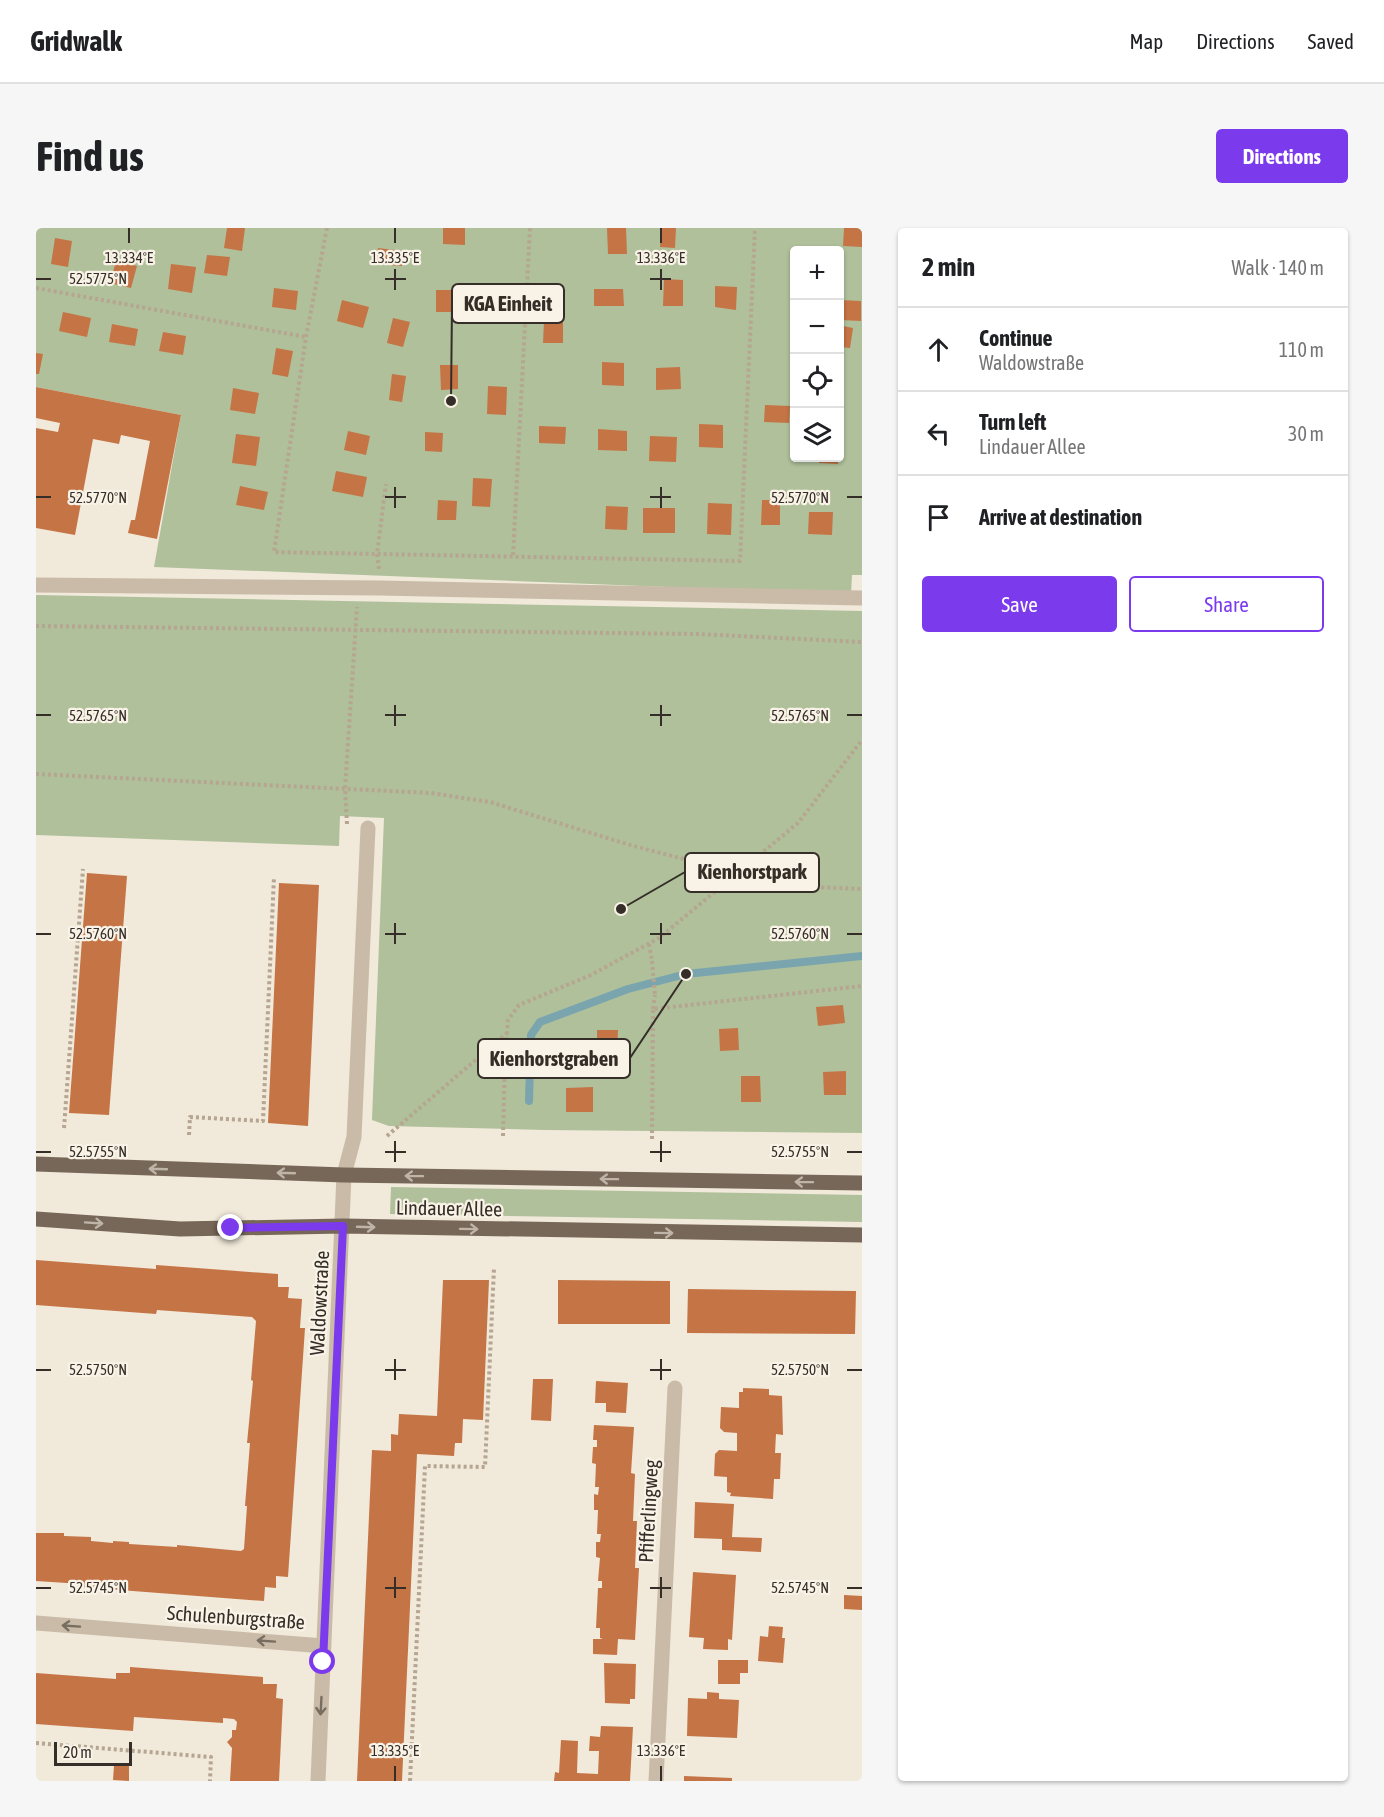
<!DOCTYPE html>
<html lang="en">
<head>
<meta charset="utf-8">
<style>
  :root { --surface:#fff; --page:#f6f6f6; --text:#202124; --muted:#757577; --line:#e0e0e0; --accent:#7c3aed }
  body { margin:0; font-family:"Asap Condensed",sans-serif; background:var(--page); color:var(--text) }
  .controls { position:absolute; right:18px; top:18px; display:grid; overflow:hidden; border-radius:6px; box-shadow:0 2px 4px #0004 }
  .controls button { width:54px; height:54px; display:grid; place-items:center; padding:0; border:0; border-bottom:2px solid var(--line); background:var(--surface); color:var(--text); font:30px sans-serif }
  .scale { position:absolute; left:18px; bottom:15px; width:78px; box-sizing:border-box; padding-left:6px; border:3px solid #352d27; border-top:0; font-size:16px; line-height:21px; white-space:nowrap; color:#352d27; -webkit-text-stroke:4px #f9f3e7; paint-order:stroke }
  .stop { position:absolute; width:18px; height:18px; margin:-14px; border:4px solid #7c3aed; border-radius:50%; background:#fff }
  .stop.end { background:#7c3aed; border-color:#fff; box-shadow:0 2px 6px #0008 }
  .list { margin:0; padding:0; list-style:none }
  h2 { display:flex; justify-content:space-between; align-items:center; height:78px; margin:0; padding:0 24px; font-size:26px }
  h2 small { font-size:20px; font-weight:400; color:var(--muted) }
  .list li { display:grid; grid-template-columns:39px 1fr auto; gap:18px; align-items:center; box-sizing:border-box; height:84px; padding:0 24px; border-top:2px solid var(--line) }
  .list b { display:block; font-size:22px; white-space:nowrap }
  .list p { margin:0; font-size:20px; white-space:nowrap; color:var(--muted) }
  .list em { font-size:20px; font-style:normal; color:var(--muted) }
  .actions { display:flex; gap:12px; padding:18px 24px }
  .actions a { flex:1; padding:14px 0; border:2px solid var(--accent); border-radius:6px; text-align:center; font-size:21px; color:var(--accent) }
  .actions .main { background:var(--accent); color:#fff }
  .icon { flex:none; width:33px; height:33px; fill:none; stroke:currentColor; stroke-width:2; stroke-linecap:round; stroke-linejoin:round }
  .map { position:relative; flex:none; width:826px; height:1553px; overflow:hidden; border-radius:6px }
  header { display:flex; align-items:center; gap:36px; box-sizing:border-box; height:84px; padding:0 30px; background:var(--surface); border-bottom:2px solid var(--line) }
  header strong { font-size:28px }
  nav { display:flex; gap:33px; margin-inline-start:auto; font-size:21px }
  .intro { display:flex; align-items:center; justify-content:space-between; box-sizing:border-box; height:144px; padding:0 36px }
  h1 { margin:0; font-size:42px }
  .button { padding:15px 27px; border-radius:6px; background:var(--accent); color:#fff; font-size:21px; font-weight:700 }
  main { display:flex; gap:36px; padding:0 36px }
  aside { flex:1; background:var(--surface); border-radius:6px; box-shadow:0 2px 4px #0004 }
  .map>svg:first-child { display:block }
</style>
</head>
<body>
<header>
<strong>Gridwalk</strong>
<nav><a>Map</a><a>Directions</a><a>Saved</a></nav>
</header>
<div class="intro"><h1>Find us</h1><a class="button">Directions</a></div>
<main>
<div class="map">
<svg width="826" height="1553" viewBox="0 0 826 1553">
  <rect width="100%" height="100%" fill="#f1e9da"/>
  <path fill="#afc09b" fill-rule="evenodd" d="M0,0H826V347H816L815,366L118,339L145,187L0,159ZM758,22H804V230H758Z
    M0,367L826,383V905L508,902L353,898L336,892L348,590L304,588L303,618L0,607Z
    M355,959L826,967V994L354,986Z"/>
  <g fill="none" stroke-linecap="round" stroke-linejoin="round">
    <path stroke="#7aa5ae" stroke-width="8" d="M493,873L495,807L504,794L592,761L650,746L826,728"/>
  </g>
  <path fill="#c57445" d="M191,0H209L206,23L188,20Z
    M407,0H429V17L407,16Z
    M571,0H590L591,26H572Z
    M625,0H640L639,20L624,19Z
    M808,0H826V19L807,18Z
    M19,10L36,13L32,39L15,36Z
    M342,20L367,23L366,38L340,36Z
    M171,27L194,29L191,48L168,45Z
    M80,33L101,38L95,60L74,55Z
    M135,36L160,39L156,65L132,61Z
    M628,51L647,52V78H627Z
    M679,58L701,59L700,82L679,79Z
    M238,60L262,63L260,82L236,79Z
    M558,61H587L588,78H558Z
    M400,62H416V84H400Z
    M306,72L333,79L327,100L301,93Z
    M804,72L825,73V93L804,92Z
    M27,84L55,90L51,109L23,103Z
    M357,90L374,94L367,119L351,115Z
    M508,93L527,94V115H507Z
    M76,96L102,101L99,118L73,114Z
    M807,98L817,100L814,120L804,119Z
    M127,104L150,108L147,127L123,123Z
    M240,120L257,123L252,149L236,146Z
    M0,125L7,126L3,146H0Z
    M566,134L588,135V158L566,157Z
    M404,137H422V161L405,162Z
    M644,139L645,161L620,162V140Z
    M356,146L370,148L366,174L353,172Z
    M452,158L471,159L470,187L451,186Z
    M0,159L145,187L121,311L92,305L95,292H99L114,213L85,207L83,216L57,211L39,307L0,300V200L22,204L24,195L0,190Z
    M197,160L223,165L219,186L194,182Z
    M729,177L754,178L753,195L728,194Z
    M663,196L687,197V220L663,219Z
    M503,198L530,199L529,216L503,215Z
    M562,201L591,203V223L562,222Z
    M312,203L334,208L330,227L308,222Z
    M389,204L407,205L406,224L389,223Z
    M200,206L224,209L220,238L196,235Z
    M614,208L641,209L640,234L613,233Z
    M783,230H802V236L783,235Z
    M300,243L331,249L327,269L296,263Z
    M437,250L456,251L454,279L436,278Z
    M204,258L232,264L228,282L200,277Z
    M402,272L421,273L420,292H401Z
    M726,272H744V297H725Z
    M672,275L696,276L695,307L671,306Z
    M570,278L592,279L591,302L569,301Z
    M607,280H639V305H607Z
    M773,284H797L796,307L772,306Z
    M51,645L91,648L73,887L33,885Z
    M243,655L283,657L272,898L232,895Z
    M807,777L809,795L782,798L780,779Z
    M702,800L703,822L684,823L683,801Z
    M561,802H582L581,826L561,825Z
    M810,843V867H788L787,844Z
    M705,848H724L725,874H705Z
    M557,859V884H530V860Z
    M0,1032L120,1041V1037L242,1046V1059H253L252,1070L266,1071L264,1100H269L252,1349L240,1348V1360L229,1359L228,1373L45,1359L46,1356L0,1353V1305H28V1308L55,1309V1313L77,1315V1313L93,1314V1316L141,1319V1317L205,1323L208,1321L211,1278H209L214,1215H211L217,1153L215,1152L220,1093L216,1089L121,1082L120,1086L0,1077Z
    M407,1052H453L447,1192L427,1191L426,1215H419L418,1228L381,1226L366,1553H321L336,1222L355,1223V1206L362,1207L363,1186L401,1188Z
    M522,1052L634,1053V1096H522Z
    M652,1061L820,1063L819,1106L651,1105Z
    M497,1151H517L515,1193L495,1192Z
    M560,1153L592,1155L590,1185L570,1184V1175H559Z
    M707,1160L733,1161V1167L746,1168L747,1207L740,1206L739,1225H745L744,1251H738L737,1271L694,1268L695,1265L691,1264V1249L678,1248L679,1226L683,1222L701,1223V1205L688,1204L684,1200L685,1179L703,1180V1164H707Z
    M558,1197L598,1199L595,1245L599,1246L597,1293H601L599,1340H603L599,1412L582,1411L581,1427L557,1426V1411H567L564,1410V1400H560L562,1360H566V1353H562L564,1330L560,1329V1314H564L565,1306H561L562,1282H558V1266L562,1267L563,1259H559L560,1236L556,1235L557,1219H561V1212H557Z
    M659,1274L698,1276L696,1309L726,1310L725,1324L686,1322V1311L658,1310Z
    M657,1344L700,1347L696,1412L692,1411V1422L667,1421L668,1410L653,1409Z
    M808,1367L826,1368V1382L808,1381Z
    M733,1398L747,1399L746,1410H749L747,1435L722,1433L724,1408L732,1409Z
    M682,1432H712V1445H704V1456H682Z
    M568,1435L600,1436L599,1471H594V1476L569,1475Z
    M94,1439L227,1449V1456H241L240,1470L247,1471L243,1553H194L196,1520L191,1514L196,1509V1502H200L201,1494L198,1491L187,1490V1495L98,1489L97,1503L0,1496V1445L80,1451V1445H94Z
    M671,1464L683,1465V1471L703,1472L701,1510L651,1508L652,1470L671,1471Z
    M565,1498L597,1499L594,1553H518L519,1544L523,1545L525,1512L542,1513L541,1545L562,1546L563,1523H553L554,1508L564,1509Z
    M78,1537L93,1538V1553L77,1552Z
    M648,1548L696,1550V1553H648Z"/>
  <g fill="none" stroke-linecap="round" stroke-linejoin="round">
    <path stroke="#b5a591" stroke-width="4" stroke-dasharray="3 3" stroke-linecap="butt" d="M291,0L270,109L238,324L704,333L719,0
      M0,60L270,109
      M477,327L494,0
      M343,341L341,326L350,256
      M0,398L662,406L826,414
      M0,546L395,565L454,574L594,617L740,655L778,659L826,661
      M311,596L309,561L321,379
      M613,716L616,733
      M617,781L619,767
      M28,900L47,641
      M153,907L154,889L227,893L238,649
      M351,908L471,805
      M467,908L469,829L472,792L483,777L555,747L623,710L762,595L826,512
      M616,911L617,781L826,758
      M0,1515L175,1529L174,1553
      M374,1553L389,1238L449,1239L458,1040"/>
    <path stroke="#c9bba7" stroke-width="15" d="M0,357L344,360L826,370
      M0,1395L288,1418
      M282,1553L308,947L318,909L332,600
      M620,1553L639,1160"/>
    <path stroke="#776758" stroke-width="15" d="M0,936L308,947L826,955
      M0,991L144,1001L307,998L826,1007"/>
    <path stroke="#b5a591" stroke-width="4" stroke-dasharray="3 3" stroke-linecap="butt" d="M616,733L619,767"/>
  </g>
  <defs><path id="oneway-shaft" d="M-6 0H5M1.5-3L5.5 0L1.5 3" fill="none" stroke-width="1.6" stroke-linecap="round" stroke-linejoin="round" transform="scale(1.5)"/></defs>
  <g stroke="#beb4a7">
    <use href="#oneway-shaft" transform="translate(122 941) rotate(-178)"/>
    <use href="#oneway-shaft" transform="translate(250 945) rotate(-178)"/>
    <use href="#oneway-shaft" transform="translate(378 948) rotate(-179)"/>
    <use href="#oneway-shaft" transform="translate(573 951) rotate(-179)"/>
    <use href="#oneway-shaft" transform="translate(768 954) rotate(-179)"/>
    <use href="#oneway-shaft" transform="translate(58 995) rotate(4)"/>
    <use href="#oneway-shaft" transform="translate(330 999) rotate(2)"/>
    <use href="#oneway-shaft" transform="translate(433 1001) rotate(1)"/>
    <use href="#oneway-shaft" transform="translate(628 1005) rotate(1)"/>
  </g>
  <g stroke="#786d61">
    <use href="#oneway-shaft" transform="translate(35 1398) rotate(-176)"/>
    <use href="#oneway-shaft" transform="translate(230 1413) rotate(-176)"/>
    <use href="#oneway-shaft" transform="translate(285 1478) rotate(93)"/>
  </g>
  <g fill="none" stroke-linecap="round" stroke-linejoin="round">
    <path stroke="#7c3aed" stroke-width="8" d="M195,1000L307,998L287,1434"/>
  </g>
  <path fill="none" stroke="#352d27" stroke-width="2" d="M93,0V15M359,0V15M625,0V15M359,41V62M625,41V62M0,51H15M349,51H370M614,51H635M359,259V280M625,259V280M0,269H15M349,269H370M614,269H635M811,269H826M359,477V498M625,477V498M0,487H15M349,487H370M614,487H635M811,487H826M359,695V716M625,695V716M0,706H15M349,706H370M614,706H635M811,706H826M359,913V934M625,913V934M0,924H15M349,924H370M614,924H635M811,924H826M359,1131V1152M625,1131V1152M0,1142H15M349,1142H370M614,1142H635M811,1142H826M359,1349V1370M625,1349V1370M0,1360H15M349,1360H370M614,1360H635M811,1360H826M359,1538V1553M625,1538V1553"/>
  <g text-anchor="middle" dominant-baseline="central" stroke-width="4.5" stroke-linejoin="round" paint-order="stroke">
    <g font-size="20" fill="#352d27" stroke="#f9f3e7">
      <text transform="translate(413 980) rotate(1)">Lindauer Allee</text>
      <text transform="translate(283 1075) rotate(-87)">Waldowstraße</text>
      <text transform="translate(612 1283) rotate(-87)">Pfifferlingweg</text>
      <text transform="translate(200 1389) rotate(4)">Schulenburgstraße</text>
    </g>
  </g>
  <g font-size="15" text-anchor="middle" fill="#352d27" stroke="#f9f3e7" stroke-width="4.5" stroke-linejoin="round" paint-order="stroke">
    <text x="93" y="35">13.334°E</text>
    <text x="359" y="35">13.335°E</text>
    <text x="625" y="35">13.336°E</text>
    <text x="62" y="56">52.5775°N</text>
    <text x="62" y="275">52.5770°N</text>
    <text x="764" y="275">52.5770°N</text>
    <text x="62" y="493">52.5765°N</text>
    <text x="764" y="493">52.5765°N</text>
    <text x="62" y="711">52.5760°N</text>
    <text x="764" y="711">52.5760°N</text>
    <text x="62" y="929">52.5755°N</text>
    <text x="764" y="929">52.5755°N</text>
    <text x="62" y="1147">52.5750°N</text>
    <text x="764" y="1147">52.5750°N</text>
    <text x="62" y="1365">52.5745°N</text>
    <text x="764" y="1365">52.5745°N</text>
    <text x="359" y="1528">13.335°E</text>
    <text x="625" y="1528">13.336°E</text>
  </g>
  <path fill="none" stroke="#352d27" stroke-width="2" d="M415 173L416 76M585 681L649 644M650 746L594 830"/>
  <g fill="#352d27" stroke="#f9f3e7" stroke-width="2">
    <circle cx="415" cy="173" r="6"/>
    <circle cx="585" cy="681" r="6"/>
    <circle cx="650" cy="746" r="6"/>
  </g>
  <g fill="#f9f3e7" stroke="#352d27" stroke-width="2">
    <rect x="416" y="56" width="112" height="39" rx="6"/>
    <rect x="649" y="625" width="134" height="39" rx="6"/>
    <rect x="442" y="811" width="152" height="39" rx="6"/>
  </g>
  <g font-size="21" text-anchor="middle" font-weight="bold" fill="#352d27">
    <text x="472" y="83">KGA Einheit</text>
    <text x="716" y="651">Kienhorstpark</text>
    <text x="518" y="838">Kienhorstgraben</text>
  </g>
</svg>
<div class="controls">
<button>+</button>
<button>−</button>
<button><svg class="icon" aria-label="locate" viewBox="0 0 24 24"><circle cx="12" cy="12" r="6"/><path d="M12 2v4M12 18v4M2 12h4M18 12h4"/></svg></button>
<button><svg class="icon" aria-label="layers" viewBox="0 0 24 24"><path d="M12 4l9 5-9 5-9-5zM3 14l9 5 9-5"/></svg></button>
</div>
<div class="scale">20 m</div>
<div class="stop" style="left:287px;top:1434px"></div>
<div class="stop end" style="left:195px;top:1000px"></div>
</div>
<aside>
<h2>2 min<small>Walk · 140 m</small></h2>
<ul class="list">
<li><svg class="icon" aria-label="ahead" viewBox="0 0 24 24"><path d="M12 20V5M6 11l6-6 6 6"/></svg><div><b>Continue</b><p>Waldowstraße</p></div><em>110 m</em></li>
<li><svg class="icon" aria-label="left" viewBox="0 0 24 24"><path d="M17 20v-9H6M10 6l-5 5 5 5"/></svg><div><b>Turn left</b><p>Lindauer Allee</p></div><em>30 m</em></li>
<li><svg class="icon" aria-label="arrive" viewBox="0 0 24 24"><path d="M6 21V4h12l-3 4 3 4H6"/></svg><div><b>Arrive at destination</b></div></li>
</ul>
<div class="actions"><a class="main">Save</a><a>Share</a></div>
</aside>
</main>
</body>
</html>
